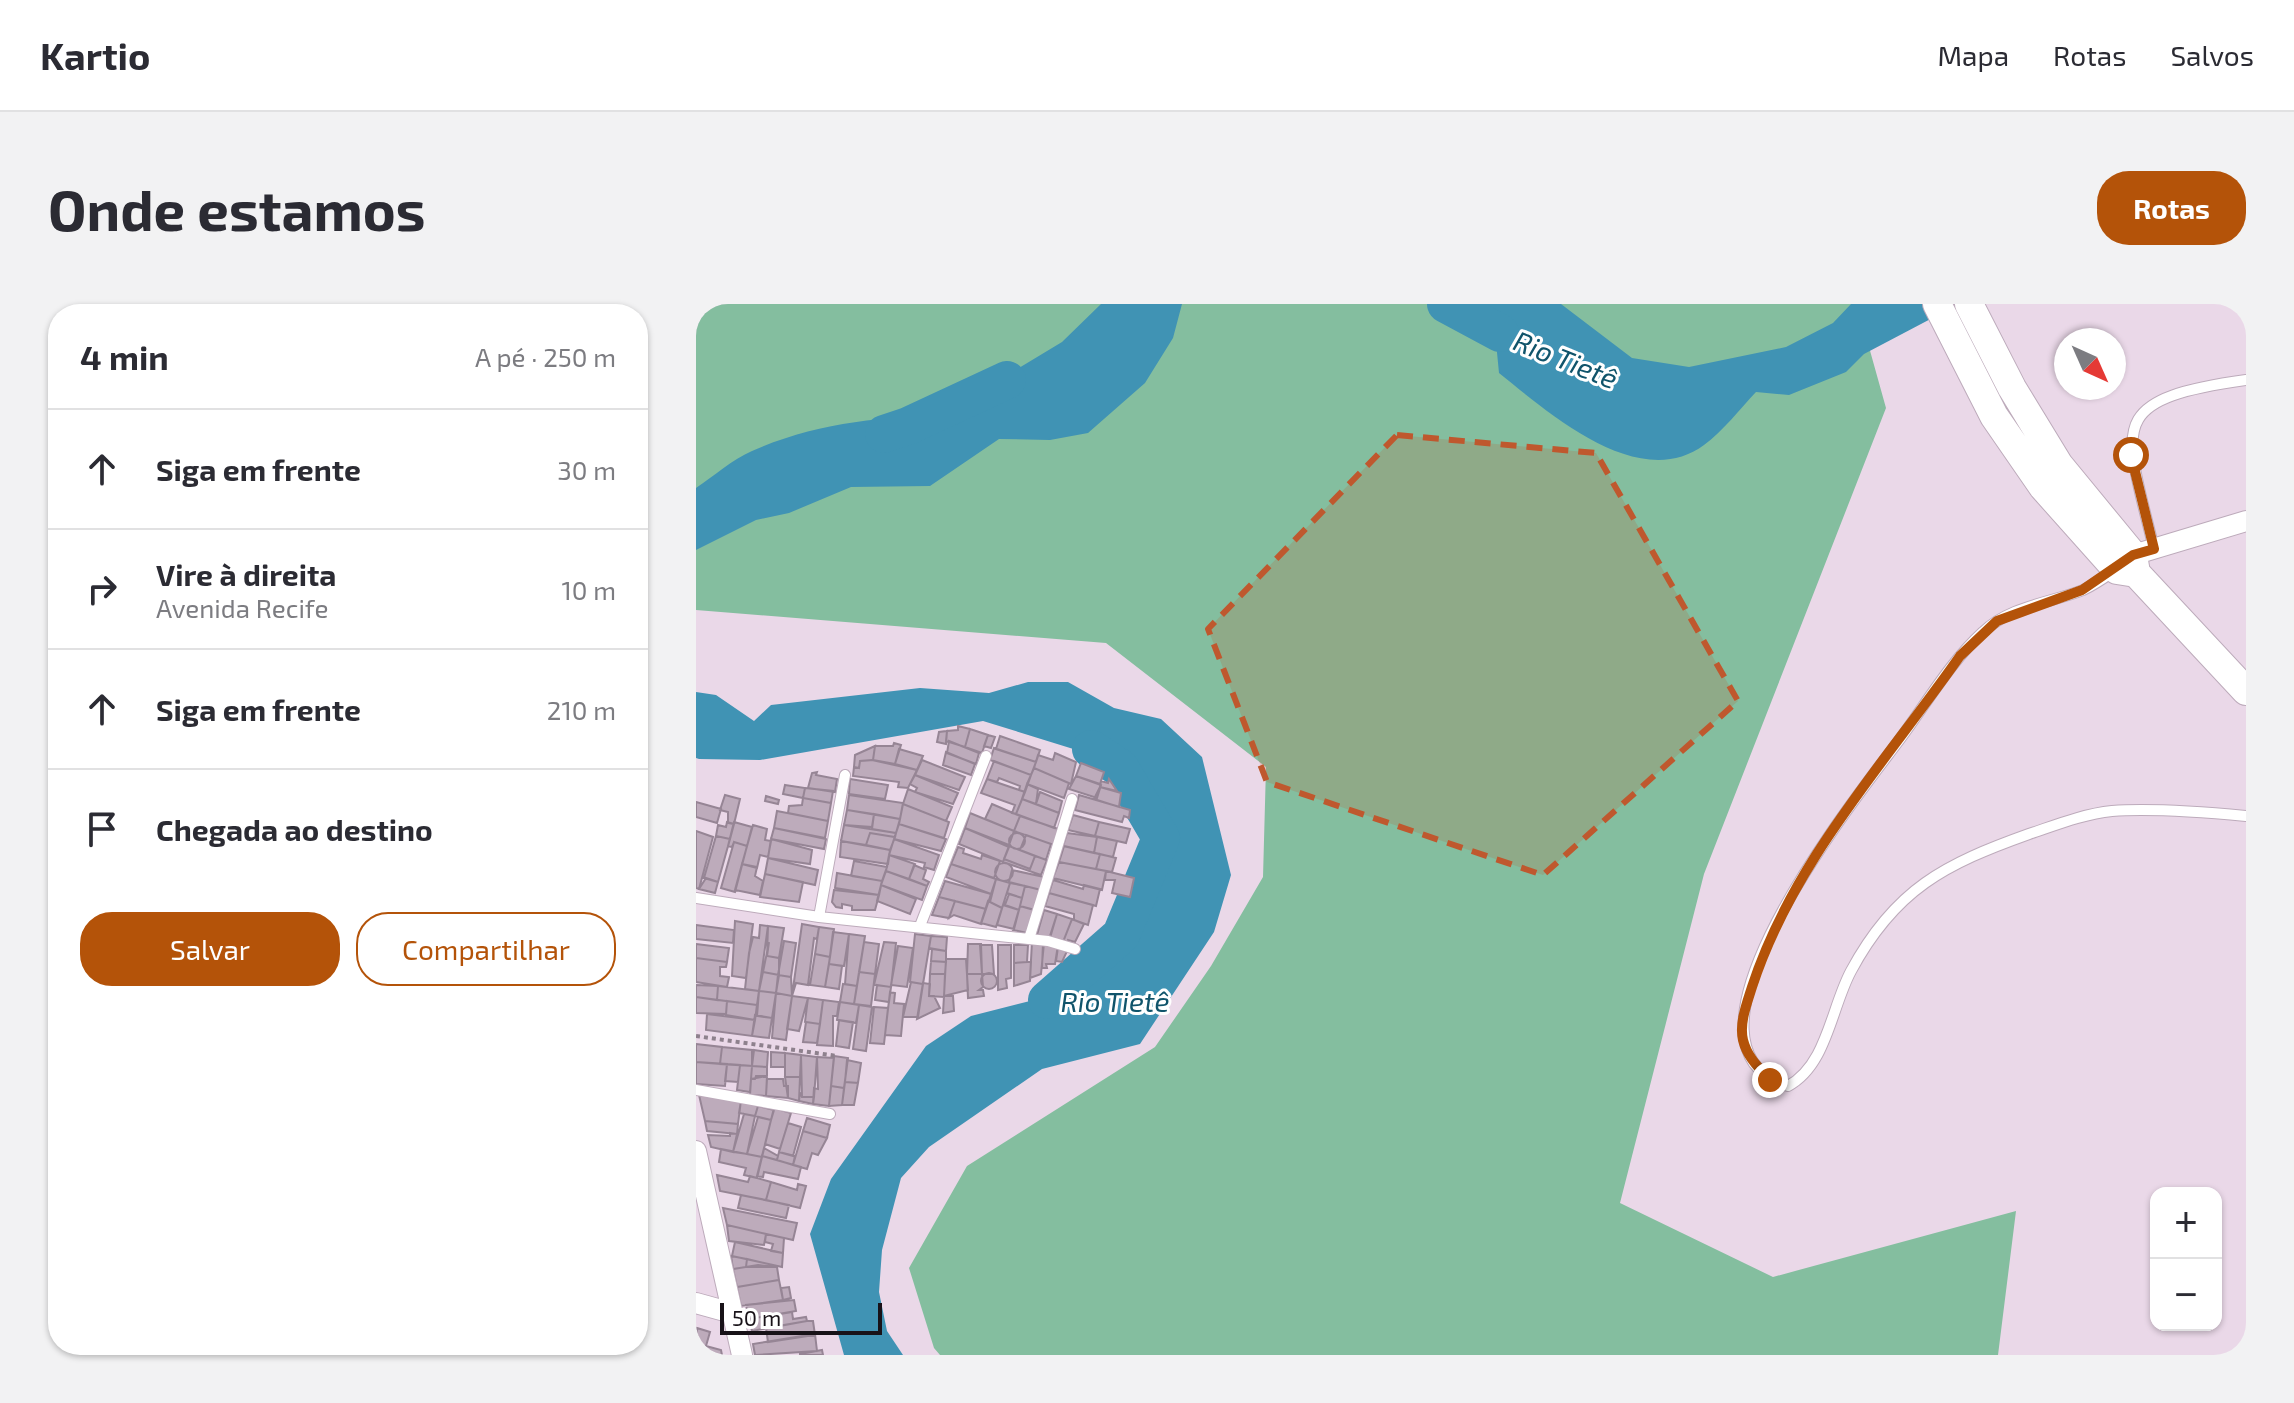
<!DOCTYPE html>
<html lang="pt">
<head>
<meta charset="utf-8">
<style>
  :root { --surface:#fff; --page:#f2f2f3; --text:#2b2b33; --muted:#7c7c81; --line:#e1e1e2; --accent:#b45309 }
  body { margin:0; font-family:"Exo 2",sans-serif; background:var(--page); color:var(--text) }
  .controls { position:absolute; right:24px; bottom:24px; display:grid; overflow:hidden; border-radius:16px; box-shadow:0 2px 6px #0004 }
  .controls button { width:72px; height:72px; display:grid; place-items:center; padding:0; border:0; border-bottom:2px solid var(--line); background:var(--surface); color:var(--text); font:40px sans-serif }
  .compass { position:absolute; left:1358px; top:24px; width:72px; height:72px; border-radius:50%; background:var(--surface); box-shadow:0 2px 6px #0004; rotate:135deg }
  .scale { position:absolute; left:24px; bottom:20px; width:162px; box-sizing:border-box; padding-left:8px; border:4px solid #181218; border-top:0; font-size:22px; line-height:28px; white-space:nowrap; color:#181218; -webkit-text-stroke:6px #fff; paint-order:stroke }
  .stop { position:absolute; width:24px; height:24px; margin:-18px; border:6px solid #b45309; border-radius:50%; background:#fff }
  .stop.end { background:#b45309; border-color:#fff; box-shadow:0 2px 8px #0008 }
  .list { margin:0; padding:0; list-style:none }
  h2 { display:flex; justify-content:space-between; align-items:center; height:104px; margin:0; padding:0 32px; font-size:34px }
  h2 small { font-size:26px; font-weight:400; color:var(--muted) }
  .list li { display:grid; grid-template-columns:52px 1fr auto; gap:24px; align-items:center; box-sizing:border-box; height:120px; padding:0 32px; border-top:2px solid var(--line) }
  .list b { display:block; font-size:30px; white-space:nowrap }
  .list p { margin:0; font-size:26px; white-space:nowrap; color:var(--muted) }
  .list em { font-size:26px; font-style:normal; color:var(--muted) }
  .actions { display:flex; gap:16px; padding:24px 32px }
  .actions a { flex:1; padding:18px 0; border:2px solid var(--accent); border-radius:32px; text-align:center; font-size:28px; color:var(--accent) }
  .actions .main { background:var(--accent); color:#fff }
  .icon { flex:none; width:44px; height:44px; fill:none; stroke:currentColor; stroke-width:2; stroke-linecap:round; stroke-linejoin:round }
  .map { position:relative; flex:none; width:1550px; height:1051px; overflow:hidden; border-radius:32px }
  header { display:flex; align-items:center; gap:48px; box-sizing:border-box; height:112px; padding:0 40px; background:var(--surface); border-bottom:2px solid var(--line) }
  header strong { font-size:38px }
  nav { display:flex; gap:44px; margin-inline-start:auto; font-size:28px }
  .intro { display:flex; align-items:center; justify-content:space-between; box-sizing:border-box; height:192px; padding:0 48px }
  h1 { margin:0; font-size:56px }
  .button { padding:20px 36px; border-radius:32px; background:var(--accent); color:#fff; font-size:28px; font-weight:700 }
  main { display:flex; gap:48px; padding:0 48px }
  aside { flex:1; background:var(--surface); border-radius:32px; box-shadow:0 2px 6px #0004 }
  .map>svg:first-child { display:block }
</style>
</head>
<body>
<header>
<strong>Kartio</strong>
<nav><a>Mapa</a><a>Rotas</a><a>Salvos</a></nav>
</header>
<div class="intro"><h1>Onde estamos</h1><a class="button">Rotas</a></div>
<main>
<aside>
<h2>4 min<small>A pé · 250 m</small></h2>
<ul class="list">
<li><svg class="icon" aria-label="ahead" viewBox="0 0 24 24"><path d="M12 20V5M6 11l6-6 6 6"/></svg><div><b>Siga em frente</b></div><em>30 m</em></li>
<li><svg class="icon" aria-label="right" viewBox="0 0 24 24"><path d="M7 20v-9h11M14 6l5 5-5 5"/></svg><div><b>Vire à direita</b><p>Avenida Recife</p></div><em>10 m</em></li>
<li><svg class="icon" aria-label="ahead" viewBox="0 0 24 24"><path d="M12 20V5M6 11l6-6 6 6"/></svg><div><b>Siga em frente</b></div><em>210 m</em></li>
<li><svg class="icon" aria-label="arrive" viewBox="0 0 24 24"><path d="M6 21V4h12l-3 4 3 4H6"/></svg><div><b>Chegada ao destino</b></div></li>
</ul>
<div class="actions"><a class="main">Salvar</a><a>Compartilhar</a></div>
</aside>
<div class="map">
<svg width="1550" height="1051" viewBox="0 0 1550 1051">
  <rect width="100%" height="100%" fill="#ead8e8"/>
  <path fill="#84be9f" d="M0,0H1161L1190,104L1008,570L924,899L1077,973L1320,907L1302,1051H244L238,1044L213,964L271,862L459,743L515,662L567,573L570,463L410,339L0,306Z"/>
  <path fill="#4093b4" d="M405,0H486L477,34L449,79L392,129L354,136L303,135L234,182L155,183L93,209L60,216L0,246V184C18,172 37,155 56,147C119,119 187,112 254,112L272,89L313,70L366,38Z
    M750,0H865L936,54L993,63L1090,43L1137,19L1155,0H1263L1168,50L1150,68L1093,91L1060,88C1044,105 1027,127 1008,141C943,189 853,109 803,69L799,28Z
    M332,378H372L418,404L465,415L506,453L535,571L518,628L444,740L346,765L233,843L205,874L186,946L183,988L191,1027L207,1051H148L114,930L135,875L230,742L275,712L338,696L390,661L421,635L459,585L469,545L461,509L431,476L387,448L287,417L64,456L3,455L0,454V388L20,391L58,417L75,401L224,384L293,389Z"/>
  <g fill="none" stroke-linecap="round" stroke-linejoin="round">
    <path stroke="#4093b4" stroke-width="38" d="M750,0L804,29
      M188,130L212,122L311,76
      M351,696L425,631L465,534L424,464L395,445"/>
  </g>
  <path fill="#bdabbb" stroke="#968595" stroke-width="2" d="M262,422L274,425L269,443L250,437L251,427L262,426Z
    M274,425L292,431L286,449L269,443Z
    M251,427L250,440L241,438L243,428Z
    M292,431L299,433L295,444L288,442Z
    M304,432L344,446L340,458L300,445Z
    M253,437L283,449L280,460L251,449Z
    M198,439L205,441L199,460L177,456L179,442H197Z
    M179,442L177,456L164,457L163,464L158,463L159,451Z
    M298,444L340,458L335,471L294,456Z
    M203,445L227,452L221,466L199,460Z
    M250,448L279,460L275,471L247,461Z
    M359,449L380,458L375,480L338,464L342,451L357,456Z
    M176,456L221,466L212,484L202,483L203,478L157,472L158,463L163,464L164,457Z
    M226,456L269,473L263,486L219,471Z
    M298,457L335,471L329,488L323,486L324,482L303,474L301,478L291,475Z
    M385,459L408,468L404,480L380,472Z
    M338,464L373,479L368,494L331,480Z
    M121,468L120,471L141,475L139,488L112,484L116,469Z
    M219,471L262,489L257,500L219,488L221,484L214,480Z
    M380,472L405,481L401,494L373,485Z
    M154,475L192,481L189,495L153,490Z
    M291,475L329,488L320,510L316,509L319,501L285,489Z
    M413,475L421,487L404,483L405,477L412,479Z
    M331,480L342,485L340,500L326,495Z
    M89,481L109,484L107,494L87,490Z
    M404,483L425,489L423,503L398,495Z
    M109,484L137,487L135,499L107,494Z
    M212,485L256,503L250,517L207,500Z
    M344,488L366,497L363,509L340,500Z
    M29,491L44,495L38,520L32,519V508L24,506Z
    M153,491L207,499L204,515L151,506Z
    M383,491L434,506L433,514L428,512L426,518L379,506Z
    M70,492L83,496L82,500L69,497Z
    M107,494L135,499L132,517L92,509L93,502L106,501Z
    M326,495L363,509L358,524L320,510Z
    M0,498L25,505L21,519L0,513Z
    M207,500L253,518L248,534L203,520Z
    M296,500L324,512L318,527L289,515Z
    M151,506L178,510L176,523L148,521Z
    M81,507L132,517L129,534L78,524Z
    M274,509L318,527L313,541L269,524Z
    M178,510L204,515L200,529L176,525Z
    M377,511L403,518L399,532L372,526Z
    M324,512L362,525L358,541L318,527Z
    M31,518L38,520L34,535L20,532L22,521L30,523Z
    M38,518L56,523L51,542L38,538L36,543L32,542Z
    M403,518L434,525L430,539L399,532Z
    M203,520L250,535L245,547L198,535Z
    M57,521L71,525L69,536L75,537L72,553L64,551L61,564L46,560Z
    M148,521L200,529L199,533L174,529L170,541L145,537Z
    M78,524L130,535L128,545L75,535Z
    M269,524L313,543L307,558L263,540Z
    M0,527L17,533L3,585L0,584Z
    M174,529L199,533L194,546L170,541Z
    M371,529L401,533L398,549L367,542Z
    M313 537a8 8 0 1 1 16 0a8 8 0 1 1-16 0Z
    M330,531L355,540L350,556L324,546Z
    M20,532L34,535L22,578L8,574Z
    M401,533L421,537L417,553L398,549Z
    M75,535L116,546L114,560L72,554Z
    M198,535L243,551L238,566L228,563L229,559L193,551Z
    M145,537L194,546L192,560L144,553Z
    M38,538L51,542L39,588L25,584Z
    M313,542L339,552L334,565L308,555Z
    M368,542L404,550L400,565L363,558Z
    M262,543L268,545L267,549L285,555L286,551L304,557L298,574L255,560Z
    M404,550L420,554L416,568L400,565Z
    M193,551L219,560L213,575L190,567Z
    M339,552L351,556L345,571L307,558L308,555L334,565Z
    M72,554L122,566L119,581L69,570Z
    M158,557L191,563L186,577L155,572Z
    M363,558L410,567L406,586L357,574Z
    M299 568a9 9 0 1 1 18 0a9 9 0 1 1-18 0Z
    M46,560L61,563L59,572L67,577L64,591L39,586Z
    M255,560L300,575L295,590L250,573Z
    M218,561L230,566L227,575L233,578L231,582L213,575Z
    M316,566L348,573L345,586L313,578Z
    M190,567L231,582L226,596L185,581Z
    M410,567L438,574L434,593L416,589L419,576H409Z
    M141,569L186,577L183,591L139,584Z
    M69,570L107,578L103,598L64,593Z
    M10,574L22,578L19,589L3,585Z
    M300,575L314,579L306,604L294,598Z
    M357,576L387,585L388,581L404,585L400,602L353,589Z
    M249,577L295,590L290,605L243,593Z
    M314,579L329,582L326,594L311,589Z
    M185,581L220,595L214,610L181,597Z
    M329,582L345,586L339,606L324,602Z
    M138,586L183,591L179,606H156V602L146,600V604L140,603L136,598Z
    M353,589L397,601L392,621L378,616V610L349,602Z
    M313,590L326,594L323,606L309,601Z
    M243,593L259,597L253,614L236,611Z
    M259,597L290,605L285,620L258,611L253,614Z
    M292,597L306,604L300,623L285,619Z
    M307,601L323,606L318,625L301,621Z
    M324,602L338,606L331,629L317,626Z
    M348,606L361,610L353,635L341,631Z
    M361,610L376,615L367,638L354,634Z
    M376,615L388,620L379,638L372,636L371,640L367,638Z
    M39,617L57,620L50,674L36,672Z
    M106,620L123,623L121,635L118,634L112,681L100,679L96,692Z
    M0,621L38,626L37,639L0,635Z
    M64,621L72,622L63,687L49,685L53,649L57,633L63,634Z
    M72,622L88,624L83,654L71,652Z
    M123,623L138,625L134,653L119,650Z
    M137,628L153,630L148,662L133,660Z
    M153,630L169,632L161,682L149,680Z
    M219,630L235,632L227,680L214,678Z
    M235,632L251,633L250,647L233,644Z
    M88,637L100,639L95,673L82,671Z
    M73,638L71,652L83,654V671L67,668Z
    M168,638L183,640L179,670L163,668Z
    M188,638L200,639L195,683L178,681Z
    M336,638L348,639L345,670L334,674Z
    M347,639L362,641L359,660H350L351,664H346Z
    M0,640L33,644L31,658L0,654Z
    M272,640H285L286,670H271Z
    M284,641H296L298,670H286Z
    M302,641H315V674L310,675L311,684L302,686Z
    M318,641H332L331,658L318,659Z
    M202,642L217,644L211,683L195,681Z
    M362,643L372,645L366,658L360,657Z
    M236,645L250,647V658L235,657Z
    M119,650L134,653L129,683L114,681Z
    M0,654L31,658L30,663H24V672L33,673L31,683L0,678Z
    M250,655H270L272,686L248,692Z
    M235,657L250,658L249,670H234Z
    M331,658H335L334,677L318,682V659Z
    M133,660L146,662L143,685L129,683Z
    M67,668L83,671L80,689L63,687Z
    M163,668L179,670L175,702L158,700Z
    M285 677a8 8 0 1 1 16 0a8 8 0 1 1-16 0Z
    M234,670H249L248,693L233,692Z
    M271,670H286L287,683L283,686H287L288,692L272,694Z
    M82,671L95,673L96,692L80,689Z
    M215,678L227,680L222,713H207Z
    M227,679L234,680L233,692H238L244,704L221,715Z
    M147,680L161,682L158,700L144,698Z
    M0,681L22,682L21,696L0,693Z
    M181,681L195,683L193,698L179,696Z
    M22,682L63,687L61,701L21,696Z
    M63,687L80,689L76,714L61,712Z
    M194,688L199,689L198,699L208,700L205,732L189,731Z
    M80,689L96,692L90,736L76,734Z
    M96,692L112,694L103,727L91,725Z
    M248,692H257L258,707L247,709Z
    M0,693L31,697L30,710L0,709Z
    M112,694L127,696L124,720L109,718Z
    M127,696L143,698L141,712H137V742L121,741Z
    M31,697L61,701L59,716L30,711Z
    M144,698L163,701L160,719L141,716Z
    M163,701L176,703L170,747L157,745Z
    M178,703L192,704L188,740L174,739Z
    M11,710L59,716L56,732L10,726Z
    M59,711L76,714L73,734L56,732Z
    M143,716L157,718L153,744L140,742Z
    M110,718L124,720L121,739L107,738Z
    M0,740L26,743L24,760L0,758Z
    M26,743L56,746V762L24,760Z
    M58,746L72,748L71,763L56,762Z
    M75,748L89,749V763H75Z
    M89,749L105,751L104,773H89Z
    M105,751L121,753L118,793H106Z
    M138,752L152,754L148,784L135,782Z
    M121,753L138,754L133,802L117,800L118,784L122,785Z
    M151,756L165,759L162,779L149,778Z
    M0,758L31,760L29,782L0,780Z
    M31,760L44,761L42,778L29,777Z
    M44,761L56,762L54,788L41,786Z
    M56,762L71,763V772L55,775Z
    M60,772H71L70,792L54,791L55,775H59Z
    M89,773H104L103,797L92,794Z
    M71,775H87L88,782H92V794L70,792Z
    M149,778L162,779L158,801H146Z
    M135,782L148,784L146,801L133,802Z
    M104,789L106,793H118L117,800L103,797Z
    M3,791L45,796L42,820L9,817Z
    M45,797L62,802L59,812L43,809Z
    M62,802L78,806L75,816L59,812Z
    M78,804L95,809L84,845L69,840Z
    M48,810L59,812L51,850L37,848Z
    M62,813L75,816L66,853L51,850Z
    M111,814L134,821L131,834L107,827Z
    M9,817L42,820L41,830L11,827Z
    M92,819L105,823L97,852L83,848Z
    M107,827L131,834L122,851L116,849L111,865L97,861Z
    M34,829L41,830L37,848L15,843L12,831L34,832Z
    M68,844L82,852L81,856L66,852Z
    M25,845L66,853L61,874L48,871L50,864L23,858Z
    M83,848L99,852L97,861L81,856Z
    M66,852L105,863L102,875L68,868L67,873L61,872Z
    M21,871L52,878L54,872L75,878L70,896L24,887Z
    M75,878L101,886L102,880L110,882L104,904L70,896Z
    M45,891L93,901L90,914L42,904Z
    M27,904L101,919L97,936L31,921Z
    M31,921L70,930L68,941L33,937Z
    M70,930L88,934L87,949L75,947L77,940L69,938Z
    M39,938L87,949L86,963L36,952Z
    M35,952L51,955L50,963L37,965Z
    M51,955L81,962V963H50Z
    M62,961L81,963L83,976L41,983L37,965Z
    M83,976L87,996L45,1002L41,983Z
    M93,983L95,994L87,996L85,984Z
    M98,996L100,1007L53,1015L50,1001Z
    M96,1008L97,1015L110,1013L111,1017L56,1027L53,1015Z
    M111,1017H117L119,1031L72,1038L70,1024Z
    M1,1024L14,1028L10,1042L25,1046L26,1051H0Z
    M119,1030L121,1047L59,1051L57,1040Z
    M126,1046L127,1051H104V1050Z"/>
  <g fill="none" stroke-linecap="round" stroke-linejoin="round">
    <g stroke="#bdabbb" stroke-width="12">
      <path id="service" d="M1458,245C1429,123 1406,96 1550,76
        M1418,267C1408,274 1398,281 1387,286C1354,299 1314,302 1287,328C1253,359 1229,402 1201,439C1160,494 960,742 1092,782C1131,761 1135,704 1155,667C1199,585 1249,560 1333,530C1360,521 1387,510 1416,507C1458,504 1507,508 1550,512
        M0,594L123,613L352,637L379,645
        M123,613L149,471
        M224,622L290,452
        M333,635L376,495
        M0,786L134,810"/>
    </g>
    <g stroke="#bdabbb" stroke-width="22">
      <path id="minor" d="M1427,261L1437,251L1550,217
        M0,847L46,1051
        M0,999L36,1009"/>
    </g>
    <g stroke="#bdabbb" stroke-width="30">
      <path id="secondary" d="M1241,0L1298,112L1347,183L1421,266L1440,269
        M1273,0L1316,84L1363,161L1437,251L1440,269L1550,387"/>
    </g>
    <path stroke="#8e818d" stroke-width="4" stroke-dasharray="4 4" stroke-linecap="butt" d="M0,732L141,752"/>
    <use href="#service" stroke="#fff" stroke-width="10"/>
    <use href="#minor" stroke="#fff" stroke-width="20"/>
    <use href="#secondary" stroke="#fff" stroke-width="28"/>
  </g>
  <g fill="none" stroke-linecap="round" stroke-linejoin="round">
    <path stroke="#b45309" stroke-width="10" d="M1074,776C1063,764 1051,753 1047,736C1043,719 1051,699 1056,683C1097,557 1189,459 1264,352L1301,317L1386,286L1437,251L1458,245L1435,151"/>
  </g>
  <path fill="#bf582e" fill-opacity="0.2" stroke="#bf582e" stroke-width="6" stroke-dasharray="16 10" stroke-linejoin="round" d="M701,131L900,149L1042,397L847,571L571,478L512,325Z"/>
  <g text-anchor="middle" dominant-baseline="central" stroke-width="6" stroke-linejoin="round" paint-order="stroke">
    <g font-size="28" font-style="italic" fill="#10546b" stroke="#fff">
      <text transform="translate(870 55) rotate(22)">Rio Tietê</text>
      <text x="419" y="697">Rio Tietê</text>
    </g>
  </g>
</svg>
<div class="controls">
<button>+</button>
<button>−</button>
</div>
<svg class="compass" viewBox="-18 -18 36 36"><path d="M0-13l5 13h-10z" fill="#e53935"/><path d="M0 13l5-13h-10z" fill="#7c7c81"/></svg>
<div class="scale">50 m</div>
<div class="stop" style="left:1435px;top:151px"></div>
<div class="stop end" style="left:1074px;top:776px"></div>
</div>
</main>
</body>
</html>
